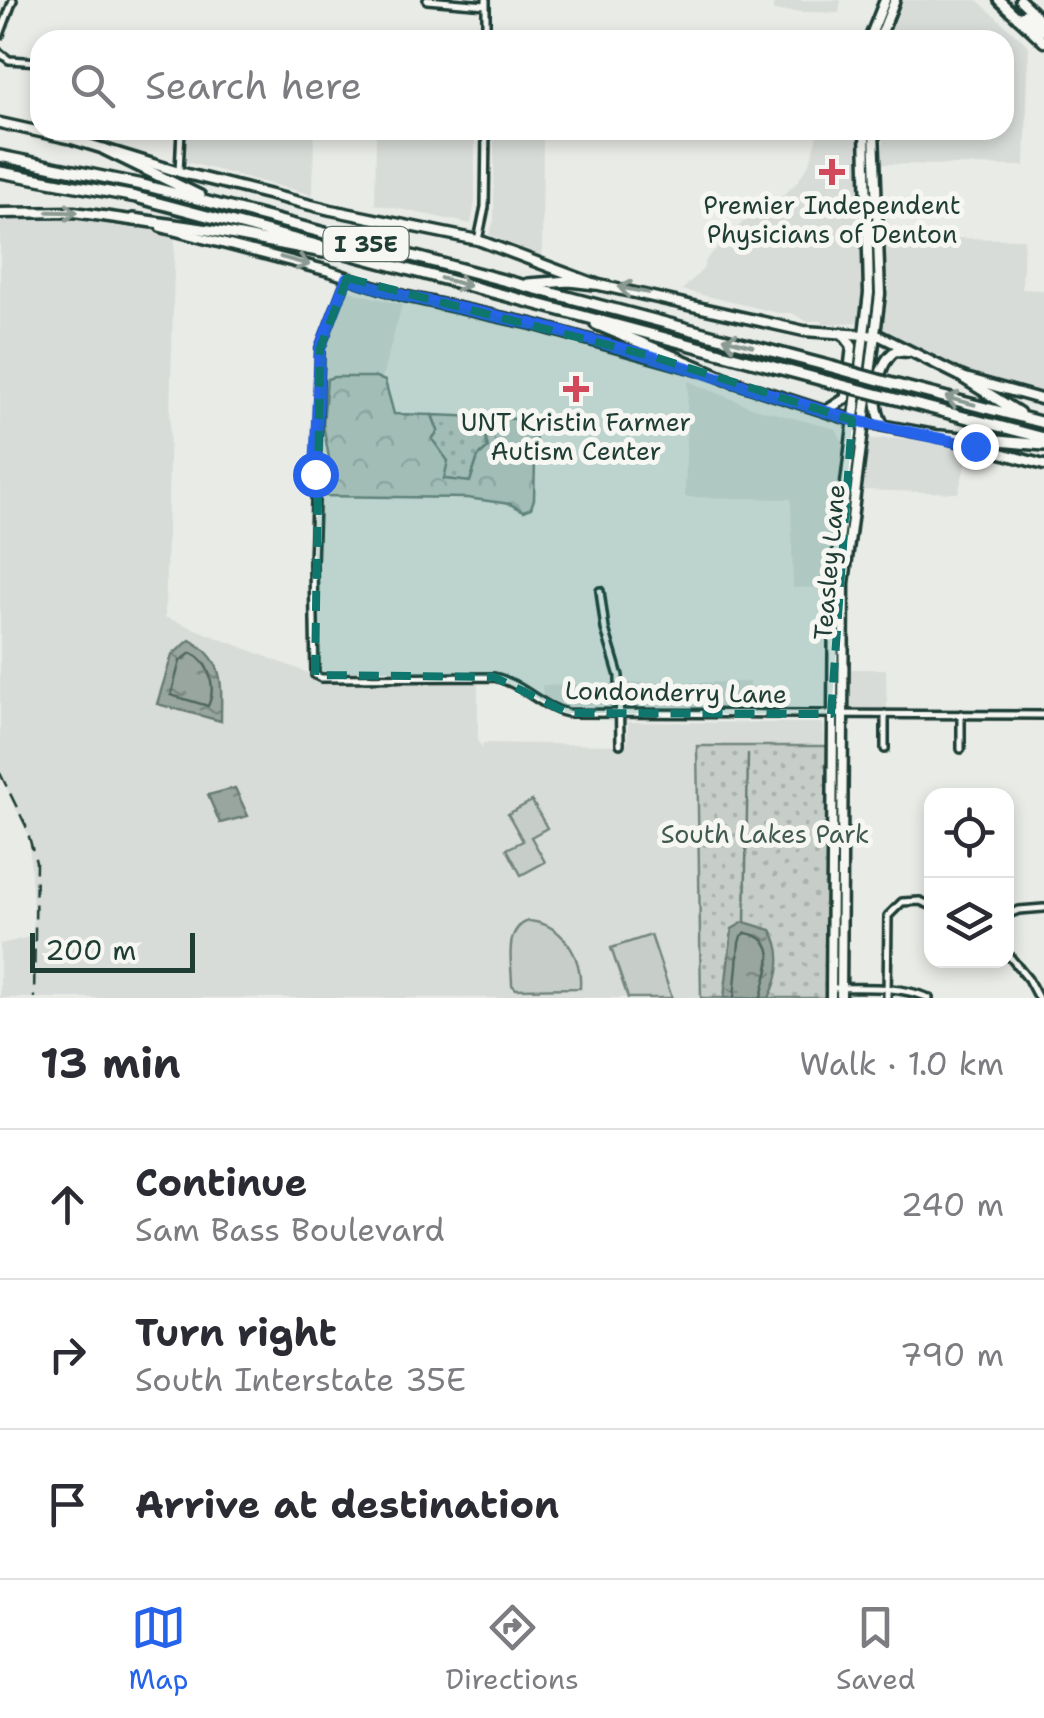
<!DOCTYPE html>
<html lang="en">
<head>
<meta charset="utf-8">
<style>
  :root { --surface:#fff; --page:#f2f2f3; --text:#2b2b33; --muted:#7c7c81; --line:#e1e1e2; --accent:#2563eb }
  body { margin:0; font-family:"Shantell Sans",sans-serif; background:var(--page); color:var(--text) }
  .controls { position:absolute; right:30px; bottom:30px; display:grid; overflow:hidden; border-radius:20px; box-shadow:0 5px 15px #0003 }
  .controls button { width:90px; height:90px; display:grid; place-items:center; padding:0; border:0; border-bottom:2px solid var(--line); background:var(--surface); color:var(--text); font:50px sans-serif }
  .scale { position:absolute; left:30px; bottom:25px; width:165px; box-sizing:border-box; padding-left:10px; border:5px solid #1f3d34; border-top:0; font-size:28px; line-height:35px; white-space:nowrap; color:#1f3d34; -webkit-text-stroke:8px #f6f6f2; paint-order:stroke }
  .stop { position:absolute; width:30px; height:30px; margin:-22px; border:8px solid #2563eb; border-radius:50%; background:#fff }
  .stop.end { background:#2563eb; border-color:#fff; box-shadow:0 2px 10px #0008 }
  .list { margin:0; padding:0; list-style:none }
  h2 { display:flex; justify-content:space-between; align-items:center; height:130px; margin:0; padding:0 40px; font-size:42px }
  h2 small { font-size:32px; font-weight:400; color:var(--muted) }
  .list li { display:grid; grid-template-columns:65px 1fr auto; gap:30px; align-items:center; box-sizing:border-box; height:150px; padding:0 40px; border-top:2px solid var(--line) }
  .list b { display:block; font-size:38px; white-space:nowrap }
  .list p { margin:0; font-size:32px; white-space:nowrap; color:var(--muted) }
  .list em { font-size:32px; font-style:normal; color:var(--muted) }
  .icon { flex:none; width:55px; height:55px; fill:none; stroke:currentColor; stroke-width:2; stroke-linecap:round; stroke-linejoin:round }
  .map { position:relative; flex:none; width:1044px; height:998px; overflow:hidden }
  .search { position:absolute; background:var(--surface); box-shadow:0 5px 15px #0003; left:30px; right:30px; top:30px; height:110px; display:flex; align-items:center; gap:25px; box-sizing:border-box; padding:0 35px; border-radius:30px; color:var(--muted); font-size:38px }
  .sheet { height:580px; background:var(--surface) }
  nav { display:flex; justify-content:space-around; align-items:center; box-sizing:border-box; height:140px; border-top:2px solid var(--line); background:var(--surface); font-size:28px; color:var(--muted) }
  nav a { display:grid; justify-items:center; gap:5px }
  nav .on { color:var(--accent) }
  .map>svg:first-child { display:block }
</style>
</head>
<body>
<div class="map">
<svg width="1044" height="998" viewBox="0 0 1044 998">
  <defs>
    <pattern id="grass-dots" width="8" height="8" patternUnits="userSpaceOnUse" patternTransform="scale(2.5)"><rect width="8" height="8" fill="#c7cec9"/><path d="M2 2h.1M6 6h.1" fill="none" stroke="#aab2ad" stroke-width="1.8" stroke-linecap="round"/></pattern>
    <pattern id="forest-crowns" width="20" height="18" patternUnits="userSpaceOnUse" patternTransform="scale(2.5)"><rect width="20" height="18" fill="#c7cec9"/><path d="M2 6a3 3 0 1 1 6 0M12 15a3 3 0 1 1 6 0" fill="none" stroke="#aab2ad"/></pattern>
    <pattern id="water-ripples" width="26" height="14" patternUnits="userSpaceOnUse" patternTransform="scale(2.5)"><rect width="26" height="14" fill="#99a6a0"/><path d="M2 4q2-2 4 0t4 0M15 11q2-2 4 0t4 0" fill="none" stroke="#7c8883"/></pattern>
  </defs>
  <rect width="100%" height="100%" fill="#e9ebe7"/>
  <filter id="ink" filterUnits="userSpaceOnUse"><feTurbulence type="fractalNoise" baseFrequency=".01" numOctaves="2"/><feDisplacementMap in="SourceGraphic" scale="20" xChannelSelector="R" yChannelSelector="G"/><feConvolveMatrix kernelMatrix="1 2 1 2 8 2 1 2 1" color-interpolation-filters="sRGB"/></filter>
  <g filter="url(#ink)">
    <path fill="#d8dcd8" d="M773,0H841L839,13L773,11Z
      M904,0H977L1029,46L1025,166L883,164V130H1004V40H887Z
      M183,130H314L313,195L182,161Z
      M376,130H426V141H475V202L471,224L375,204Z
      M494,130H543L542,256L489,235L494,220Z
      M818,130H858L864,271L859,322L823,324L822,321H806L792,313H778L682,290L703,269L707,258L743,222L784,195L798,181L811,160Z
      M0,211H56L175,230L165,617L321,678L478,677V742L482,747L483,743L627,745L628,722L823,723L824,746H698L701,998H0V944L34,936L29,837L0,774Z
      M883,237L1024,239L1022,289L1044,290V396L962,375L882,331Z
      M349,291L402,305L380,385L324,387L326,349Z
      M688,381L754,408L836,429L844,445L825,587L793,588L791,499L685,497Z
      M912,438L969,452L958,493L859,490L870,439Z
      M845,669H886L887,708H850L845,703Z
      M749,682V707L627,706V683Z
      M612,684V705L569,706L543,697L542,685Z"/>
    <path fill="url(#grass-dots)" stroke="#73867e" stroke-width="2.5" d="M432,415L481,417L488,448L478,457L470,482L444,479L437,444L432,439L438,431Z
      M697,746H830L831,998H701Z"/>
    <path fill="url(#forest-crowns)" stroke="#73867e" stroke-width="2.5" d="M334,377H376L385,381L394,414L432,415L438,431L432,439L448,461L444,479L470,482L478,457L488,448L481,417L533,420L536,423L534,499L531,508L524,511L510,504L467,498L321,496L323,465L329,458L323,424L327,379Z"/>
    <path fill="#c7cec9" stroke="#73867e" stroke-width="2.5" d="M532,801L547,828L531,837L545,862L521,875L507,849L523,841L508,814Z
      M528,921C563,923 582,957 580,988L516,989L512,985C512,963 503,930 528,921Z
      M651,935L672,998H628L611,948Z"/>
    <path fill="url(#water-ripples)" stroke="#687c75" stroke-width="2.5" d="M190,640C226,660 221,684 221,721L157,704L172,655Z
      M235,788L248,816L220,823L208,795Z
      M744,922L771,930C784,951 780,976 769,998H724L732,929Z"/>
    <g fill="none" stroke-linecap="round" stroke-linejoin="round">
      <path stroke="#50675f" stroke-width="2.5" d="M191,653C211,662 216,689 208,706L171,695L180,661Z
        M734,998L739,943L741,936L746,933C785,940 765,973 761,998"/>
      <path stroke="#687c75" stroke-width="2.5" d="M745,922L748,754"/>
      <g stroke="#1f3d34" stroke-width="12">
        <path id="minor" d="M427,0L486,5
          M0,35L13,0
          M486,40V0
          M0,53L9,60L40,62
          M179,172L181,130
          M478,240L485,207L486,130
          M347,278L320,348L313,564L315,675L321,678L494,677C522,683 540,707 568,713L1044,715
          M600,591L605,629L619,676L620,744
          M885,714V749
          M961,714V749
          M1006,915L1019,910L1044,908
          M1006,952L1028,979L1038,998
          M831,988C864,988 898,985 929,998
          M887,998L888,916L902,902L920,901L932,906"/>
      </g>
      <g stroke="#1f3d34" stroke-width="15">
        <path id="major" d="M999,0L1044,42
          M1020,0L1044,23
          M1017,17L1025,14L1044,31
          M869,40L885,0
          M879,40L895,0
          M0,123L72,139L179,172L331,210L478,240L595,284L804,331L880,336L962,377L1044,400
          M0,213L74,212L138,221
          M161,227L329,271L404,296L532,324L698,370
          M725,379L852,420L940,436L1044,465
          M826,411L846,398L852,346L842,333
          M884,425C870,407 876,365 895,351L908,352
          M831,998L834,583L869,293L865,130
          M841,998L844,583L880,294L874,130"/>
      </g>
      <g stroke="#1f3d34" stroke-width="16">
        <path id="highway" d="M104,149L200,196
          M0,156L147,186L832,367
          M0,172L136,197L830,382
          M133,219L209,230L323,252
          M528,284L569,281L595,284
          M596,324L727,379
          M962,377L1019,413
          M893,384L1044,423
          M892,398L1044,438
          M940,436L1044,445"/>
      </g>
      <use href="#minor" stroke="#f6f6f2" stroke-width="5"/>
      <use href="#major" stroke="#f6f6f2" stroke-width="8"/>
      <use href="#highway" stroke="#f6f6f2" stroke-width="9"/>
      <path stroke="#1f3d34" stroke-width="2.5" stroke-dasharray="15 8" stroke-linecap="butt" d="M0,773L26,826L36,862L34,998"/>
      <g stroke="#1f3d34" stroke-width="16" stroke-linecap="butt">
        <path id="highway-bridge" d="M832,367L893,384
          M830,382L892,398"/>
      </g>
      <use href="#highway-bridge" stroke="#f6f6f2" stroke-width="9"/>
    </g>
    <defs><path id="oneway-shaft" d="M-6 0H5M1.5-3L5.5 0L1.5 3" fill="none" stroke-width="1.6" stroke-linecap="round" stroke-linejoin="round" transform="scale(2.5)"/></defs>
    <g stroke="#8a9a93">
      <use href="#oneway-shaft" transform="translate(63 212) rotate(1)"/>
      <use href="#oneway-shaft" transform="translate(295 261) rotate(15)"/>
      <use href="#oneway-shaft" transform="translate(455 282) rotate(15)"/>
      <use href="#oneway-shaft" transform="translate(633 290) rotate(-169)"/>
      <use href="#oneway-shaft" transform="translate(738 342) rotate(-165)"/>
      <use href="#oneway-shaft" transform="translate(960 401) rotate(-166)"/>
    </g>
  </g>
  <g fill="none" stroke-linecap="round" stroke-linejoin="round" filter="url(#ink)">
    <path stroke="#2563eb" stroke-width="12" d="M315,474L320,348L347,278L404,296L532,324L650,356L852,420L975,446"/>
  </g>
  <path fill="#0f766e" fill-opacity="0.2" stroke="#0f766e" stroke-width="8" stroke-dasharray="20 12" stroke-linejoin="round" d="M347,278L651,356L852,420L831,714L568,713L494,677L315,675L320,348Z"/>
  <g fill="#d1495b" stroke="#f6f6f2" stroke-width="4">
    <path d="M827 157h10v10h10v10h-10v10h-10v-10h-10v-10h10z"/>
    <path d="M571 374h10v10h10v10h-10v10h-10v-10h-10v-10h10z"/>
  </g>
  <g text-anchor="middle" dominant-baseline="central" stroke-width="10" stroke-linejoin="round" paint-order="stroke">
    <rect fill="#f6f6f2" stroke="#60746d" stroke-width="2.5" x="323.5" y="227" width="85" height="34" rx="8"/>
    <g font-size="22" font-weight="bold" fill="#1f3d34">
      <text x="366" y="244">I 35E</text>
    </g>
    <g font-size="25" fill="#1f3d34" stroke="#f6f6f2">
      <text x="832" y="205">Premier Independent<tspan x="832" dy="29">Physicians of Denton</tspan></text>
      <text x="576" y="422">UNT Kristin Farmer<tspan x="576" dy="29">Autism Center</tspan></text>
    </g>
    <g font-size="25" fill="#1f3d34" stroke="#f6f6f2">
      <text transform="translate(829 562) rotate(-85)">Teasley Lane</text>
      <text transform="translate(676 692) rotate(1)">Londonderry Lane</text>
    </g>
    <g font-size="25" fill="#415a52" stroke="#f6f6f2">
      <text x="765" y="834">South Lakes Park</text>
    </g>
  </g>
</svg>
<div class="controls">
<button><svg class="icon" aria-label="locate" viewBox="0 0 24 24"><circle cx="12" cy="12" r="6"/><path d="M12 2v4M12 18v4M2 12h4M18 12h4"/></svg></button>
<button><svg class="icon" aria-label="layers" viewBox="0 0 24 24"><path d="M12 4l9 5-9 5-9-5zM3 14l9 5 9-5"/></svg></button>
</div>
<div class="scale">200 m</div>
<div class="stop" style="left:315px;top:474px"></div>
<div class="stop end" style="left:975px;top:446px"></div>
<div class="search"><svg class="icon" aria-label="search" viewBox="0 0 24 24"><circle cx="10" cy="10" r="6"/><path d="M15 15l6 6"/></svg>Search here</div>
</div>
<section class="sheet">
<h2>13 min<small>Walk · 1.0 km</small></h2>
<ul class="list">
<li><svg class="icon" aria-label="ahead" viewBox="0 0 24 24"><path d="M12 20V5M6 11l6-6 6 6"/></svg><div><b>Continue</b><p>Sam Bass Boulevard</p></div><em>240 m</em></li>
<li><svg class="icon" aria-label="right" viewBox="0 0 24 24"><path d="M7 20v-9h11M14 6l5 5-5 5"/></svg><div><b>Turn right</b><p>South Interstate 35E</p></div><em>790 m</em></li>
<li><svg class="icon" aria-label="arrive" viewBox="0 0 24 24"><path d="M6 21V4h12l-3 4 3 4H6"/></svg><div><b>Arrive at destination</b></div></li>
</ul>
</section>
<nav>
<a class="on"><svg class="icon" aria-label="map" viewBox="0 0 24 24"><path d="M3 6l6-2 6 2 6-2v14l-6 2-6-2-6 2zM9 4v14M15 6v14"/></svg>Map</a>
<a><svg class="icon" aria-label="directions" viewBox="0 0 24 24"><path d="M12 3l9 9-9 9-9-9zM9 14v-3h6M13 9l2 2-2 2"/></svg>Directions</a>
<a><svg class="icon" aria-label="saved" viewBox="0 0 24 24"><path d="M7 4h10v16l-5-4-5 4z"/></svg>Saved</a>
</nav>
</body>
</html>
